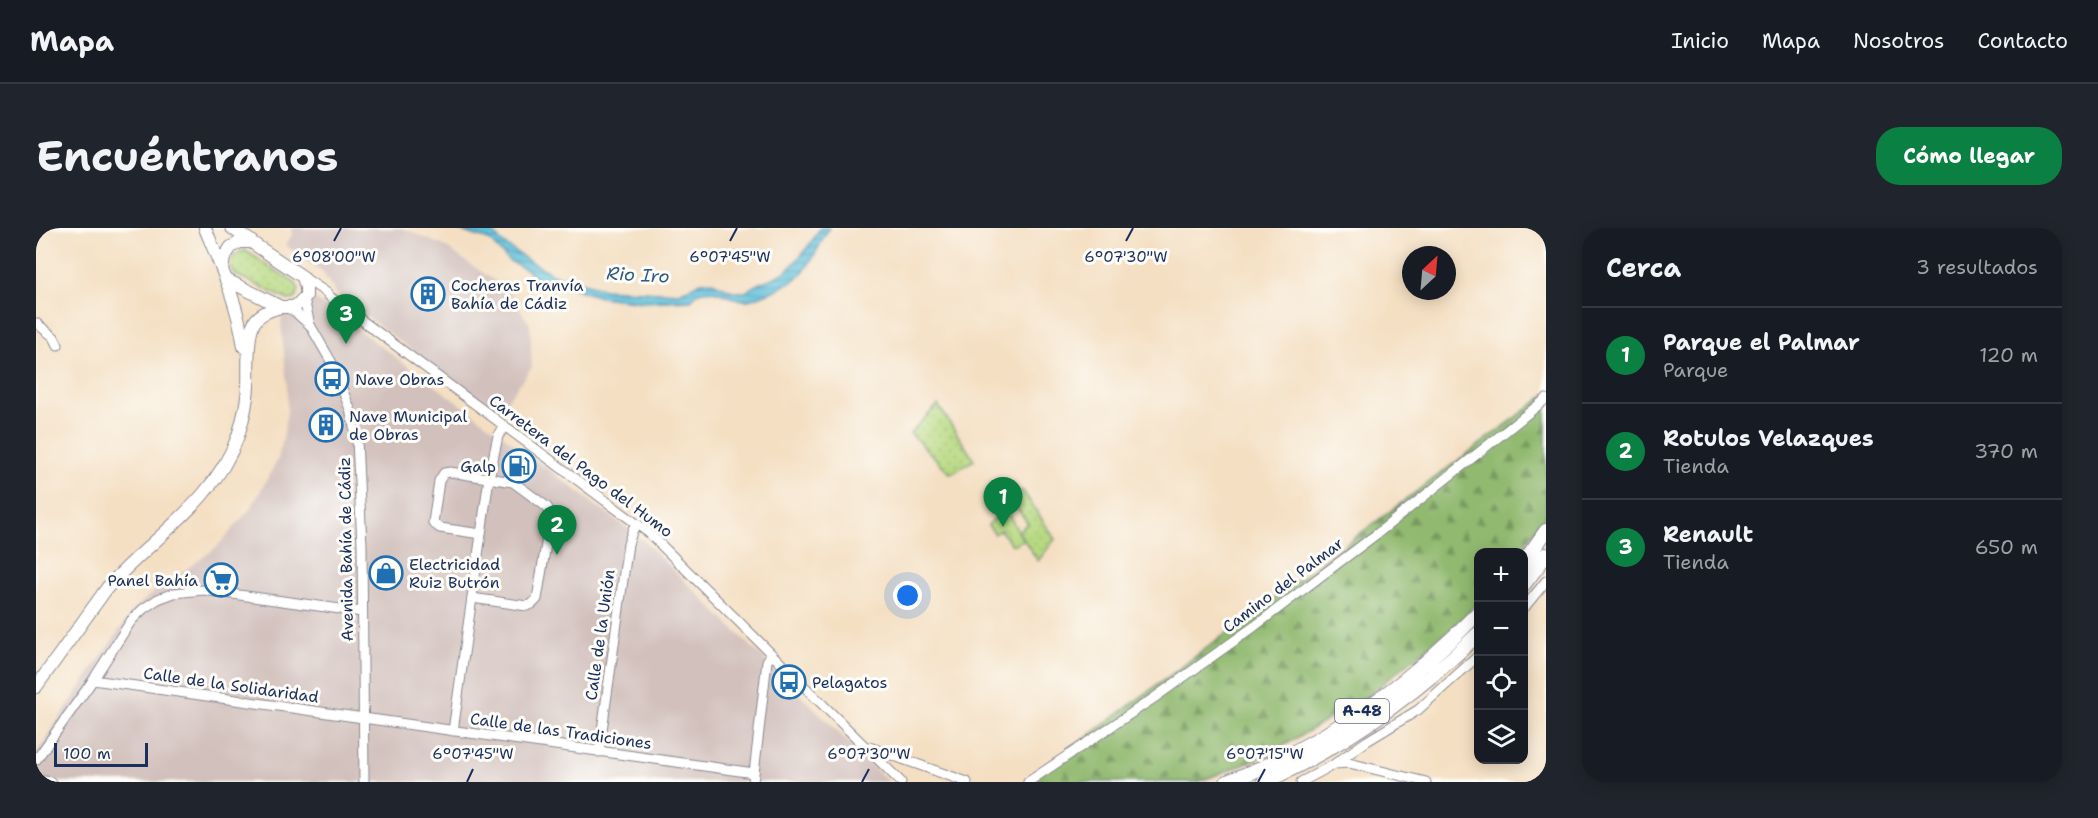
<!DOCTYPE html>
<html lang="es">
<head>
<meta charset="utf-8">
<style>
  :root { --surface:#171b24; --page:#20242c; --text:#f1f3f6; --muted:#9ea1a6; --line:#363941; --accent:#0b8043 }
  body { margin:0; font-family:"Shantell Sans",sans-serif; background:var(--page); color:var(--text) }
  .controls { position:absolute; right:18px; bottom:18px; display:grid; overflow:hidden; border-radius:12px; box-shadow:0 3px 15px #0003 }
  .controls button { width:54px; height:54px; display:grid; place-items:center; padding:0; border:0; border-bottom:2px solid var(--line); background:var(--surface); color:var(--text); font:30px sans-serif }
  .compass { position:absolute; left:1366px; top:18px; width:54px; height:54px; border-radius:50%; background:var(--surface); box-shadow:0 3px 15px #0003; rotate:26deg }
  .scale { position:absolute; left:18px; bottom:15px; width:94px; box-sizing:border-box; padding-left:6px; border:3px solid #1b2f5e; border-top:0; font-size:16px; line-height:21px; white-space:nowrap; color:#1b2f5e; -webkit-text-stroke:4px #fdfcf7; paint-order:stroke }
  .you { position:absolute; left:872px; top:368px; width:21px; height:21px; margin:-15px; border:4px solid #fff; border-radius:50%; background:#1a73e8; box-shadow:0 0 0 9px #1a73e833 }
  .badge { display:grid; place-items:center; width:39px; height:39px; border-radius:50%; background:var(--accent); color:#fff; font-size:20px; font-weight:700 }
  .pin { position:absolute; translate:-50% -50px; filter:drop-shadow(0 2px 3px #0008) }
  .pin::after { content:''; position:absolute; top:32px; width:21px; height:18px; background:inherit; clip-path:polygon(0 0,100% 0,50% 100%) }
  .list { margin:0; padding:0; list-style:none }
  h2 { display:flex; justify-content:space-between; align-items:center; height:78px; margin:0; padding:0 24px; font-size:26px }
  h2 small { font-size:20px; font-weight:400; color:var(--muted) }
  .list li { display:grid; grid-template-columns:39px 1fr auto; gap:18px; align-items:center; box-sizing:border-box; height:96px; padding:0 24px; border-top:2px solid var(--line) }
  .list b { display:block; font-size:22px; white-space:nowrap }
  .list p { margin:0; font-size:20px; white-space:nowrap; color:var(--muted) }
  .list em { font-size:20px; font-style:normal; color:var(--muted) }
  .icon { flex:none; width:33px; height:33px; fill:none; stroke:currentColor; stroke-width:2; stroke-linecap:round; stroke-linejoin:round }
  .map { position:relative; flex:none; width:1510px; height:554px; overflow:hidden; border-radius:24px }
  header { display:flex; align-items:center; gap:36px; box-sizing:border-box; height:84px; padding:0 30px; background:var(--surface); border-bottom:2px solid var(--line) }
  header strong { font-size:28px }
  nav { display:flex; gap:33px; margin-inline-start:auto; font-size:21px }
  .intro { display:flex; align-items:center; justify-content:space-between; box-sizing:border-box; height:144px; padding:0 36px }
  h1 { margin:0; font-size:42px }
  .button { padding:15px 27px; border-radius:24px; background:var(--accent); color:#fff; font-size:21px; font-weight:700 }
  main { display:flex; gap:36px; padding:0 36px }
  aside { flex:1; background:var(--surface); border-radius:24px; box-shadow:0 3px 15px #0003 }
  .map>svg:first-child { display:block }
</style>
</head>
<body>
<header>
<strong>Mapa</strong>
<nav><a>Inicio</a><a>Mapa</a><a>Nosotros</a><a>Contacto</a></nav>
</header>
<div class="intro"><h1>Encuéntranos</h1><a class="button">Cómo llegar</a></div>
<main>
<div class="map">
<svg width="1510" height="554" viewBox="0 0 1510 554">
  <defs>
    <pattern id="grass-dots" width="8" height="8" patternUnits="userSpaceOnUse" patternTransform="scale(1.5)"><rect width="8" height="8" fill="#b7d981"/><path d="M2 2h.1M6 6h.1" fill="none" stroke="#9dbb72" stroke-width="1.8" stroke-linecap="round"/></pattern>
    <pattern id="forest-firs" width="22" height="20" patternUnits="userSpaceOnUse" patternTransform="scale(1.5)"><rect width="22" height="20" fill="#91b96f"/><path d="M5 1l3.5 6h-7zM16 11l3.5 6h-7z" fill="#76975e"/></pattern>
    <pattern id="park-crowns" width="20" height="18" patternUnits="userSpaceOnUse" patternTransform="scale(1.5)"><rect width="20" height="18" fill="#b7d981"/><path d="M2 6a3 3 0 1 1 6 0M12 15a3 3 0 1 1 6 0" fill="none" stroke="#9dbb72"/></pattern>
    <pattern id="water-rules" width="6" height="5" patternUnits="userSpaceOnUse" patternTransform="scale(1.5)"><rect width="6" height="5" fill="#5cc0da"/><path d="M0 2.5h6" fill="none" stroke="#4b9cb4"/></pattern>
  </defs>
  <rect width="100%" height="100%" fill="#fdfcf7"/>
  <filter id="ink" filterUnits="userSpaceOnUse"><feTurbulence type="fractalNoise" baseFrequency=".0167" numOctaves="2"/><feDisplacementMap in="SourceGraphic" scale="12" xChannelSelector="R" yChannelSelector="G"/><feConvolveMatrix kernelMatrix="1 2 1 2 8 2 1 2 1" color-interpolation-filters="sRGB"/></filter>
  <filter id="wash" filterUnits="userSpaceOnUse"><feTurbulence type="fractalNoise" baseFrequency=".008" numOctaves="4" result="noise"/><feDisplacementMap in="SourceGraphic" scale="24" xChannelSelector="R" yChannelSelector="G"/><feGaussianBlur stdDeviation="1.35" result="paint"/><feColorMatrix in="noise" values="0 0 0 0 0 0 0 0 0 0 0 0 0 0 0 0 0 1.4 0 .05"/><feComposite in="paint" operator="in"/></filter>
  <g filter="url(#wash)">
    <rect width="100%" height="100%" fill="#f4dfc2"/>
    <path fill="#d1c0bc" d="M256,0H367L408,18L472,62L494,97L496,139L461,186L300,65L287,45L249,17L256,7Z
      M279,71L445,191L608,313L853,554H0V525L97,382L113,368L181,319L215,280L242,231L247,211L251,183V158L245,94L247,86Z"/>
    <path fill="url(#grass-dots)" stroke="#698470" stroke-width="1.5" d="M208,22L259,55L263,61L259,71L252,72L198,46L195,40L197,28Z
      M902,177L938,232L915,246L874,205Z
      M984,263H987L1019,311L1002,333L982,303L992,295L975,272Z"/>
    <path fill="url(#forest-firs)" stroke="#567466" stroke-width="1.5" d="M1510,167V287L1483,324L1442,325V373L1427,391L1330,469L1232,527L1162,554H1007L999,548Z"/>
    <path fill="url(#park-crowns)" stroke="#698470" stroke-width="1.5" d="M969,280L987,312L979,316H975L964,302L959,306L952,297Z"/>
    <path fill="url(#water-rules)" stroke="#3c789c" stroke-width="1.5" d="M415,0H448L458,5L465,14L495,34L518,47L569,61L643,65L665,54L674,53L699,64H710C721,53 734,53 747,45C759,37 777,13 784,0H793C784,15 776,36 763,48C753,57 725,69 712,72C693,75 672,49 655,72L607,74L564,69L533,59L516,61L507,58L490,41L473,33L453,12Z"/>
  </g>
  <g filter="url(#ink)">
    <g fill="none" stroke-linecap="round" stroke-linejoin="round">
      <g stroke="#888790" stroke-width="11">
        <path id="minor" d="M267,49L291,65L293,68L613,305L865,554
          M268,71L274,97
          M251,80L258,83L274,97L296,135L314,181L321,212L326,317L328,554
          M0,95L18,109L22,117
          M436,370L491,378L496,376L501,371L515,286L511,279L477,254L414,244L408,245L403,253L397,295L404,300L445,306
          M1488,380L1510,353
          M57,452L718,545
          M417,503L453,250L462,208L469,198
          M833,519L931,554
          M563,524L592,316L597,301L602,296
          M0,532L57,452L95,393L107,381L122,371L138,365L167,362L326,384
          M1299,536L1313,535L1390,554
          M0,552L15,554
          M717,554L731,433L735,427
          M992,554L1118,470L1219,398L1342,305L1510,171
          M1265,554L1297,537L1331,513L1382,482L1442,428"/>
      </g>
      <g stroke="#888790" stroke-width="14">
        <path id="major" d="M169,0C185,39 202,76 208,119
          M196,0L216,14
          M186,42L188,30L195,19L204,14H215L267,49L270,60V68L261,77L256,79H245L191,52
          M0,459L71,360C116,309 178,275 202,208C207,192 211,176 212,159C213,143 210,108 218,95C223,85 235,82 245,79"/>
      </g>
      <g stroke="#888790" stroke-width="16">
        <path id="highway" d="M1488,334L1510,303
          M1488,356L1510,327
          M1191,554C1287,518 1371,458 1442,385
          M1228,554C1309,517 1379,467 1442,406"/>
      </g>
      <use href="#minor" stroke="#fff" stroke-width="9"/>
      <use href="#major" stroke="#fff" stroke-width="12"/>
      <use href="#highway" stroke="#fff" stroke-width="14"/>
    </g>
  </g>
  <path fill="none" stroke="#1b2f5e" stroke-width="2" d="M298,13L305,0M694,13L701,0M1090,13L1097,0M431,554L437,541M826,554L833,541M1222,554L1229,541"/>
  <defs>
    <g id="building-ring" transform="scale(1.725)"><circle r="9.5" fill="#fdfcf7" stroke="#1f6fb2" stroke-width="1.5"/><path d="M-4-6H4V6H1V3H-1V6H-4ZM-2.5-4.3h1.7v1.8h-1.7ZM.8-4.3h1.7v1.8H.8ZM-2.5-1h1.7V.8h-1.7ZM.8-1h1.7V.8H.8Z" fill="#1f6fb2"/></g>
    <g id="bus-ring" transform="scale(1.725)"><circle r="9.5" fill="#fdfcf7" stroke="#1f6fb2" stroke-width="1.5"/><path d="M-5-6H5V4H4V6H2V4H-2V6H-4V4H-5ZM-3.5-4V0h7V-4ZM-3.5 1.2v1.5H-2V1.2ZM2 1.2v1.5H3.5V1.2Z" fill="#1f6fb2"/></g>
    <g id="fuel-ring" transform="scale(1.725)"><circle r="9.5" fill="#fdfcf7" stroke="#1f6fb2" stroke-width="1.5"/><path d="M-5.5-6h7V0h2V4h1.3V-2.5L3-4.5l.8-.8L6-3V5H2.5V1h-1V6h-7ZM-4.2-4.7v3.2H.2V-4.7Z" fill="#1f6fb2"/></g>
    <g id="shop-ring" transform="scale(1.725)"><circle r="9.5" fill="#fdfcf7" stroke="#1f6fb2" stroke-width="1.5"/><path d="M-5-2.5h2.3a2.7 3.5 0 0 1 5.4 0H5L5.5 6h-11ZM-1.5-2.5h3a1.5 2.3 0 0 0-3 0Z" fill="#1f6fb2"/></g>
    <g id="supermarket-ring" transform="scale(1.725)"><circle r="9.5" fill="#fdfcf7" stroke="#1f6fb2" stroke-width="1.5"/><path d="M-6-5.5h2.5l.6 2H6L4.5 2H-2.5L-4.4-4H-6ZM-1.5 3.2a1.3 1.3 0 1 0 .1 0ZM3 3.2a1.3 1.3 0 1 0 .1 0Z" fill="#1f6fb2"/></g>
  </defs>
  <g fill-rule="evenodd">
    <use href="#building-ring" x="392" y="66"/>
    <use href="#bus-ring" x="296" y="151"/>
    <use href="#building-ring" x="290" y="197"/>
    <use href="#fuel-ring" x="483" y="238"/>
    <use href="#shop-ring" x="350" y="345"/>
    <use href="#supermarket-ring" x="185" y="352"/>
    <use href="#bus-ring" x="753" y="454"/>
  </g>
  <g text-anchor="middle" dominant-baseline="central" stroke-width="6" stroke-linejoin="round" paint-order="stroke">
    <rect fill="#fdfcf7" stroke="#5f6c8c" stroke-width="1.5" x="1299" y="471" width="54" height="24" rx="4.5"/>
    <g font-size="15" font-weight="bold" fill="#1b2f5e">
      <text x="1326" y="483">A-48</text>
    </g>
    <g font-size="16" fill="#1b2f5e" stroke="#fdfcf7" text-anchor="start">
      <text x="415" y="57">Cocheras Tranvía<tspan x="415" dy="18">Bahía de Cádiz</tspan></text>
      <text x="319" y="151">Nave Obras</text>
      <text x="313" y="188">Nave Municipal<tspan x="313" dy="18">de Obras</tspan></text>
      <text x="460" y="238" text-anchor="end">Galp</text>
      <text x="373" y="336">Electricidad<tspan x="373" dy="18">Ruiz Butrón</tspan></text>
      <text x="162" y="352" text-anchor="end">Panel Bahía</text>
      <text x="776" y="454">Pelagatos</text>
    </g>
    <g font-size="16" fill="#1b2f5e" stroke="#fdfcf7">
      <text transform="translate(545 238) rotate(37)">Carretera del Pago del Humo</text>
      <text transform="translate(310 321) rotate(-91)">Avenida Bahía de Cádiz</text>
      <text transform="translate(1247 357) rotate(-37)">Camino del Palmar</text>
      <text transform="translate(564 407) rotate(-82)">Calle de la Unión</text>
      <text transform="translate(195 457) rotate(8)">Calle de la Solidaridad</text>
      <text transform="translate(525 503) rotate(8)">Calle de las Tradiciones</text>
    </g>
    <g font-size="18" font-style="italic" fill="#2e5a83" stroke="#fdfcf7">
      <text transform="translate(602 47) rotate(3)">Rio Iro</text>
    </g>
  </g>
  <g font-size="15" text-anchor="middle" fill="#1b2f5e" stroke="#fdfcf7" stroke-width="6" stroke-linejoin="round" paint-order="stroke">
    <text x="298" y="34">6°08'00"W</text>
    <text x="694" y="34">6°07'45"W</text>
    <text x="1090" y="34">6°07'30"W</text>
    <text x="437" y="531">6°07'45"W</text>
    <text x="833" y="531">6°07'30"W</text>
    <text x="1229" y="531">6°07'15"W</text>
  </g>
</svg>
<div class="controls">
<button>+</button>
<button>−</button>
<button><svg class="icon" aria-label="locate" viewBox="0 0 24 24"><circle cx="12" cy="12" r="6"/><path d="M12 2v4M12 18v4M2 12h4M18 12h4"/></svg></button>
<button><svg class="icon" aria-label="layers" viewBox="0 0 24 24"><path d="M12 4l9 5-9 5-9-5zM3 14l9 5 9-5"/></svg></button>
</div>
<svg class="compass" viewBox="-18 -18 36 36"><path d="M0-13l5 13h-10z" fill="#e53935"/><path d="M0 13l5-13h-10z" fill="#9ea1a6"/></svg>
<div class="scale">100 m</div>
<div class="you"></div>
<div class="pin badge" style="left:967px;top:299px">1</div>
<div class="pin badge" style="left:521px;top:327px">2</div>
<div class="pin badge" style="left:310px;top:116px">3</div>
</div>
<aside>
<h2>Cerca<small>3 resultados</small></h2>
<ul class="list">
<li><span class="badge">1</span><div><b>Parque el Palmar</b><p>Parque</p></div><em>120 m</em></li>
<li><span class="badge">2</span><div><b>Rotulos Velazques</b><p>Tienda</p></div><em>370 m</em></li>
<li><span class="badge">3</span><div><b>Renault</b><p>Tienda</p></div><em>650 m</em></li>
</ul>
</aside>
</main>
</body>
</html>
